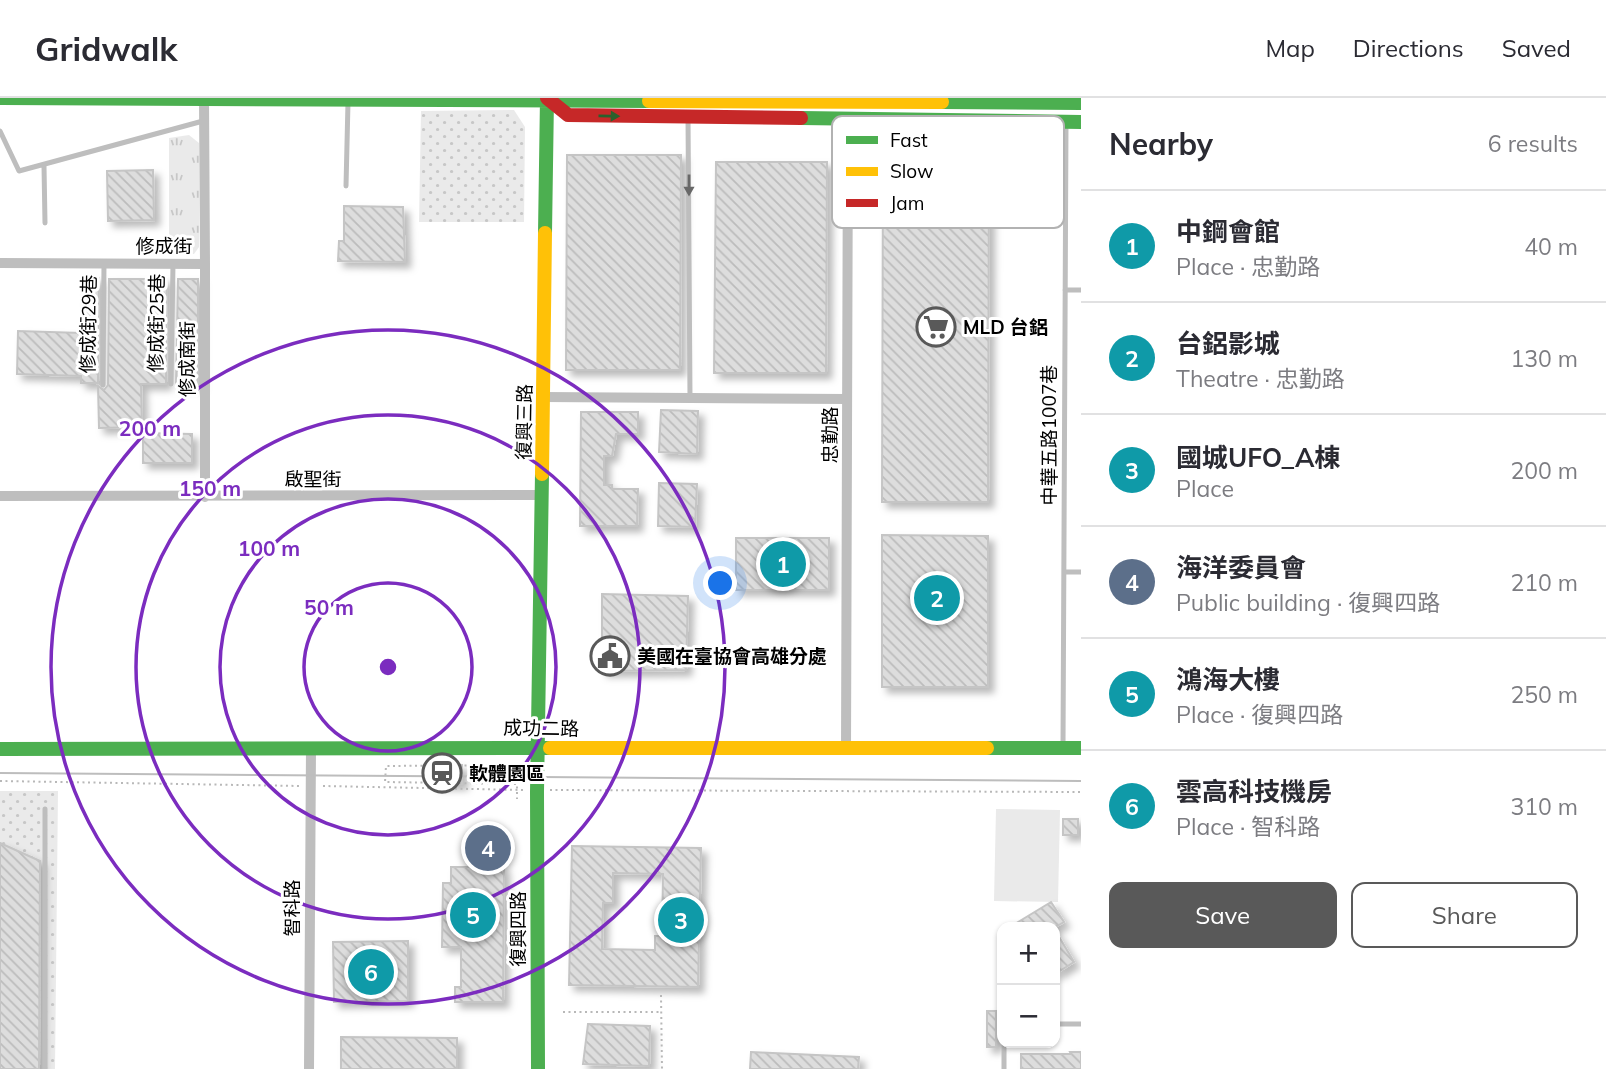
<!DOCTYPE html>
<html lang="en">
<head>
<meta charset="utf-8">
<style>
  :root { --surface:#fff; --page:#f2f2f3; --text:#2b2b33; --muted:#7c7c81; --line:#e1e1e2; --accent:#595959 }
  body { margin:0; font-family:Mulish,"Noto Sans TC",sans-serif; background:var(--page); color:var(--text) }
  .controls { position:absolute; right:21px; bottom:21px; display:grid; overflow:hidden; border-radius:14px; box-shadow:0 2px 5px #0004 }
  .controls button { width:63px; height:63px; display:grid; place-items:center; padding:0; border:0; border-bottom:2px solid var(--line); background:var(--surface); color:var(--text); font:35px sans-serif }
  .you { position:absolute; left:721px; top:486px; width:24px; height:24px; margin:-18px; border:5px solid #fff; border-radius:50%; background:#1a73e8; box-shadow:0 0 0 10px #1a73e833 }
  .badge { display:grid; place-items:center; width:46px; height:46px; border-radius:50%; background:var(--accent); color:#fff; font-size:23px; font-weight:700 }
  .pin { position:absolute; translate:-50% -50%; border:4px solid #fff; box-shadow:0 2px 7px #0006 }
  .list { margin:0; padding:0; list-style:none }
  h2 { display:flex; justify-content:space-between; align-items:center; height:91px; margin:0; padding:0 28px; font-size:30px }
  h2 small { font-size:23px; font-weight:400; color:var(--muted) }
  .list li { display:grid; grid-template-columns:46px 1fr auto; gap:21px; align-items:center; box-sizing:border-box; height:112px; padding:0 28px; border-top:2px solid var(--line) }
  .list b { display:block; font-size:26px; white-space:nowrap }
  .list p { margin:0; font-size:23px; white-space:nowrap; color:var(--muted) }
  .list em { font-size:23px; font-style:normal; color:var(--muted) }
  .actions { display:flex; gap:14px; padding:21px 28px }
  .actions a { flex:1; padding:16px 0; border:2px solid var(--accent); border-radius:14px; text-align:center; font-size:24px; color:var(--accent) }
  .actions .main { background:var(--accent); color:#fff }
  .map { position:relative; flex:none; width:1081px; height:971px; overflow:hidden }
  header { display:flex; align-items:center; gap:42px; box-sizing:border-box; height:98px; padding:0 35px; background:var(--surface); border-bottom:2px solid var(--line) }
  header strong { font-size:33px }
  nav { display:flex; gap:38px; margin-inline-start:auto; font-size:24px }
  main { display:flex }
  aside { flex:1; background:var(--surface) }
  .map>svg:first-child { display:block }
</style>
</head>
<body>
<header>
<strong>Gridwalk</strong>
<nav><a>Map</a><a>Directions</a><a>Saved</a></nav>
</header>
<main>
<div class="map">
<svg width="1081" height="971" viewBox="0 0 1081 971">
  <defs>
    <pattern id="grass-dots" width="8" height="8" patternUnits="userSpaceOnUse" patternTransform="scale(1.75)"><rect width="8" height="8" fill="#eaeaea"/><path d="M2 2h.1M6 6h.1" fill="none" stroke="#c7c7c7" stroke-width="1.8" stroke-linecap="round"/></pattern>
    <pattern id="park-tufts" width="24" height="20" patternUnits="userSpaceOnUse" patternTransform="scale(1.75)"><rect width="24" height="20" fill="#eaeaea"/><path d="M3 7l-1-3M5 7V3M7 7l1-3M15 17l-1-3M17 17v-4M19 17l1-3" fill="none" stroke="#c7c7c7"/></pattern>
    <pattern id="building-back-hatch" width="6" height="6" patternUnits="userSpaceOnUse" patternTransform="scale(1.75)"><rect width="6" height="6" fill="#ddd"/><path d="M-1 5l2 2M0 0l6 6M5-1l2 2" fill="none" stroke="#bcbcbc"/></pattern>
    <filter id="shadow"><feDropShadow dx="5.5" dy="5.5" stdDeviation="3.5" flood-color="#0004"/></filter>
  </defs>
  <rect width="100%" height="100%" fill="#fff"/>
  <path fill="url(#grass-dots)" d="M514,12L525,29L524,124H419L421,13Z
    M0,693H58L55,971H0Z"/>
  <path fill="url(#park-tufts)" d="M189,37L199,45V149L194,156H169V40Z"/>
  <path fill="#eaeaea" d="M996,711L1060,712L1058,804L994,803Z"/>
  <path fill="url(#building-back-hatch)" stroke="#c5c5c5" stroke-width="2" fill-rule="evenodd" filter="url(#shadow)" d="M989,53L988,404H882L883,54Z
    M567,57H681L680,272H566Z
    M716,64H827L826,275H714Z
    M153,72L154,122L108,123L107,73Z
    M344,108L403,109L405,164L338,163L339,143H344Z
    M83,180H99L98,285H81V278L17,276L18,233L82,235Z
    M109,181H167L166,286H141L142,329L99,330L98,288L104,292L108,287Z
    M178,181H198V287L176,286Z
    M661,312L698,313L697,356L659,354Z
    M581,314H638V336H616L612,358H604V387H612V391H638L637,428H580Z
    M143,335L192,336V365H143Z
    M659,385L697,386L695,429L658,428Z
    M882,437L988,438V589H882Z
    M736,440H829V492H736Z
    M602,496L688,498L686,572L602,573Z
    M434,667H462V686H434Z
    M1063,721H1078V737H1063Z
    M0,745L40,763L39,971H0Z
    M572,748L701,750L698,889L569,887ZM613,775L663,776L662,838H655V852L602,851L603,805H613Z
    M451,769H504L503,904H455V889H461V849H442L443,785H451Z
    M1051,804L1064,824L1055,829H1010Z
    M1055,832L1074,864L1055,876Z
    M408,843V903L334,904L333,844Z
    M987,913H996V949H987Z
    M588,926L650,928L649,968L583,966Z
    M341,939L457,940V971H341Z
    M751,954L859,959L858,971H750Z
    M1070,954H1081V971H1021V956H1071Z"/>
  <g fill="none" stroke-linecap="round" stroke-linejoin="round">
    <path stroke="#b8b8b8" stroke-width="2" stroke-dasharray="2 3.5" stroke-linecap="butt" d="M516,667L386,668L385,684L517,686V701
      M501,668V684
      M0,683L300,688
      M323,688L523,692
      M550,692L1081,694
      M661,897L662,971
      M563,914H662"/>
    <path stroke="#bebebe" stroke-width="5" d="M688,19L690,299
      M0,33L19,73L203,23
      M44,68L45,125
      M346,88L348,4
      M1065,192H1081
      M171,286L173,166
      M103,287L104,165
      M1064,474H1081
      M1063,647L1066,24
      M1055,926H1081
      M45,971V711
      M1004,971V945"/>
    <path stroke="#bebebe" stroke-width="10" d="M0,165L205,166L204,0
      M205,166V399
      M543,299L847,301
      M0,398L542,397
      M846,652L848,22
      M309,971L311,649"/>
    <path stroke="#4caf50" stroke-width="14" d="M0,0L649,3
      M942,4L1081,5
      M801,20L1081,24
      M545,135L547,0
      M987,650H1081
      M0,651L550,650
      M538,971L537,694L542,376"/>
    <path stroke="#ffc107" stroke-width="14" d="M649,3L942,4
      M542,376L545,135
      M550,650H987"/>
    <path stroke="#c62828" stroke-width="14" d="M547,0L568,17L801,20"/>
    <path stroke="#bdbdbd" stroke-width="2" d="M0,675L1081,683"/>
  </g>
  <defs><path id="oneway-solid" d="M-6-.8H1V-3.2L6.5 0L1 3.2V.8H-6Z" transform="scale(1.75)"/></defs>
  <use fill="#2a602c" href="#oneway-solid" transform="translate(609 18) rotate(1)"/>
  <use fill="#686868" href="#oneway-solid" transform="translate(689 87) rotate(90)"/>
  <g fill="none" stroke="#7b2cbf" stroke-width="3.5">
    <circle cx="388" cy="569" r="84"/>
    <circle cx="388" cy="569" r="168"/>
    <circle cx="388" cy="569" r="252"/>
    <circle cx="388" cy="569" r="337"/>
  </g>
  <defs>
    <g id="supermarket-ring" transform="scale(2.0125)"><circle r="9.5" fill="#fff" stroke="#595959" stroke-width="1.5"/><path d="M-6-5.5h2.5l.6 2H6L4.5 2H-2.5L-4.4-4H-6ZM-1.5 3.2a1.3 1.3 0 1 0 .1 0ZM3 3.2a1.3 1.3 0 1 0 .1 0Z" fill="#595959"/></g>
    <g id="civic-ring" transform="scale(2.0125)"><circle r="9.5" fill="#fff" stroke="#595959" stroke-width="1.5"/><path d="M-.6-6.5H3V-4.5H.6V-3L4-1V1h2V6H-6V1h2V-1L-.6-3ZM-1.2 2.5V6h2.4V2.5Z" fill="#595959"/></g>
    <g id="station-ring" transform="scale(2.0125)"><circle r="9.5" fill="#fff" stroke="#595959" stroke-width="1.5"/><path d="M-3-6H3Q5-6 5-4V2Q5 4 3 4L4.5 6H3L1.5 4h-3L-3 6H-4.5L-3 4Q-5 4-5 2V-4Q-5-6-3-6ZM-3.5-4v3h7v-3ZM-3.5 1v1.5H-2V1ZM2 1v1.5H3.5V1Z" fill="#595959"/></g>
  </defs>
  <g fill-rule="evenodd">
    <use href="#supermarket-ring" x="936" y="229"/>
    <use href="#civic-ring" x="610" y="558"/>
    <use href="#station-ring" x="442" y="675"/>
  </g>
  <g text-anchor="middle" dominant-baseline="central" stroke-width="6" stroke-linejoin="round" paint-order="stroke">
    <g font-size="19" fill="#000" stroke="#fff">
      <text x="164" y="148">修成街</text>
      <text transform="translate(156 225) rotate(-89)">修成街25巷</text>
      <text transform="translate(88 226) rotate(-89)">修成街29巷</text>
      <text transform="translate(187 261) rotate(-90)">修成南街</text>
      <text transform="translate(524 324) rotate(-89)">復興三路</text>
      <text transform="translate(830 337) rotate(-90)">忠勤路</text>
      <text transform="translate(1049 337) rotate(-90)">中華五路1007巷</text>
      <text x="313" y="381">啟聖街</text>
      <text transform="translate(541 630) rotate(1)">成功二路</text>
      <text transform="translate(292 810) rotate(-90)">智科路</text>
      <text transform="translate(518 831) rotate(-90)">復興四路</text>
    </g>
    <g font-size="19" font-weight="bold" fill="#000" stroke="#fff" text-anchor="start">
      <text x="963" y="229">MLD 台鋁</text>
      <text x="637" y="558">美國在臺協會高雄分處</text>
      <text x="469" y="675">軟體園區</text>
    </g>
  </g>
  <rect x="832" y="18" width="232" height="112" rx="10" fill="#fff" stroke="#b2b2b2" stroke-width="2"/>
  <rect x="846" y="38" width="32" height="8" fill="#4caf50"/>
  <rect x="846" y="69" width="32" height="9" fill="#ffc107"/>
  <rect x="846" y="101" width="32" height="8" fill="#c62828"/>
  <g font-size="19" fill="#000">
    <text x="890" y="49">Fast</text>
    <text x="890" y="80">Slow</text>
    <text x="890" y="112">Jam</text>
  </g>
  <circle cx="388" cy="569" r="10" fill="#7b2cbf" stroke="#fff" stroke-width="3.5"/>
  <g font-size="21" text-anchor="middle" font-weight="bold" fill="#7b2cbf" stroke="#fff" stroke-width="6" stroke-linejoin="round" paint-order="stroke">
    <text x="150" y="338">200 m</text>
    <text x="210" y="398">150 m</text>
    <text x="269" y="458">100 m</text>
    <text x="329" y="517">50 m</text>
  </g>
</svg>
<div class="controls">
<button>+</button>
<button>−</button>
</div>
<div class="you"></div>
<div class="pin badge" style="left:783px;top:466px;background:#0f9aa8">1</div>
<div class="pin badge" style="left:937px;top:500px;background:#0f9aa8">2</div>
<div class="pin badge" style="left:681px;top:822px;background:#0f9aa8">3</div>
<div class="pin badge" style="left:488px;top:750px;background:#5c6f8a">4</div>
<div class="pin badge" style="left:473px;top:817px;background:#0f9aa8">5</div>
<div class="pin badge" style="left:371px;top:874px;background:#0f9aa8">6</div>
</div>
<aside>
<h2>Nearby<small>6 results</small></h2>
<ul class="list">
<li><span class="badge" style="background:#0f9aa8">1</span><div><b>中鋼會館</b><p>Place · 忠勤路</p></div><em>40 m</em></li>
<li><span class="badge" style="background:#0f9aa8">2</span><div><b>台鋁影城</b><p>Theatre · 忠勤路</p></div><em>130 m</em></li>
<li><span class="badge" style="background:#0f9aa8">3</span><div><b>國城UFO_A棟</b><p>Place</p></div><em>200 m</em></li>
<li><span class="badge" style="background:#5c6f8a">4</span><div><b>海洋委員會</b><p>Public building · 復興四路</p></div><em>210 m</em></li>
<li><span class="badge" style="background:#0f9aa8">5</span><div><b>鴻海大樓</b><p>Place · 復興四路</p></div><em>250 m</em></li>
<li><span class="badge" style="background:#0f9aa8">6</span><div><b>雲高科技機房</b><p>Place · 智科路</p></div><em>310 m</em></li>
</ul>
<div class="actions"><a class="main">Save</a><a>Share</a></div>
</aside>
</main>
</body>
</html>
